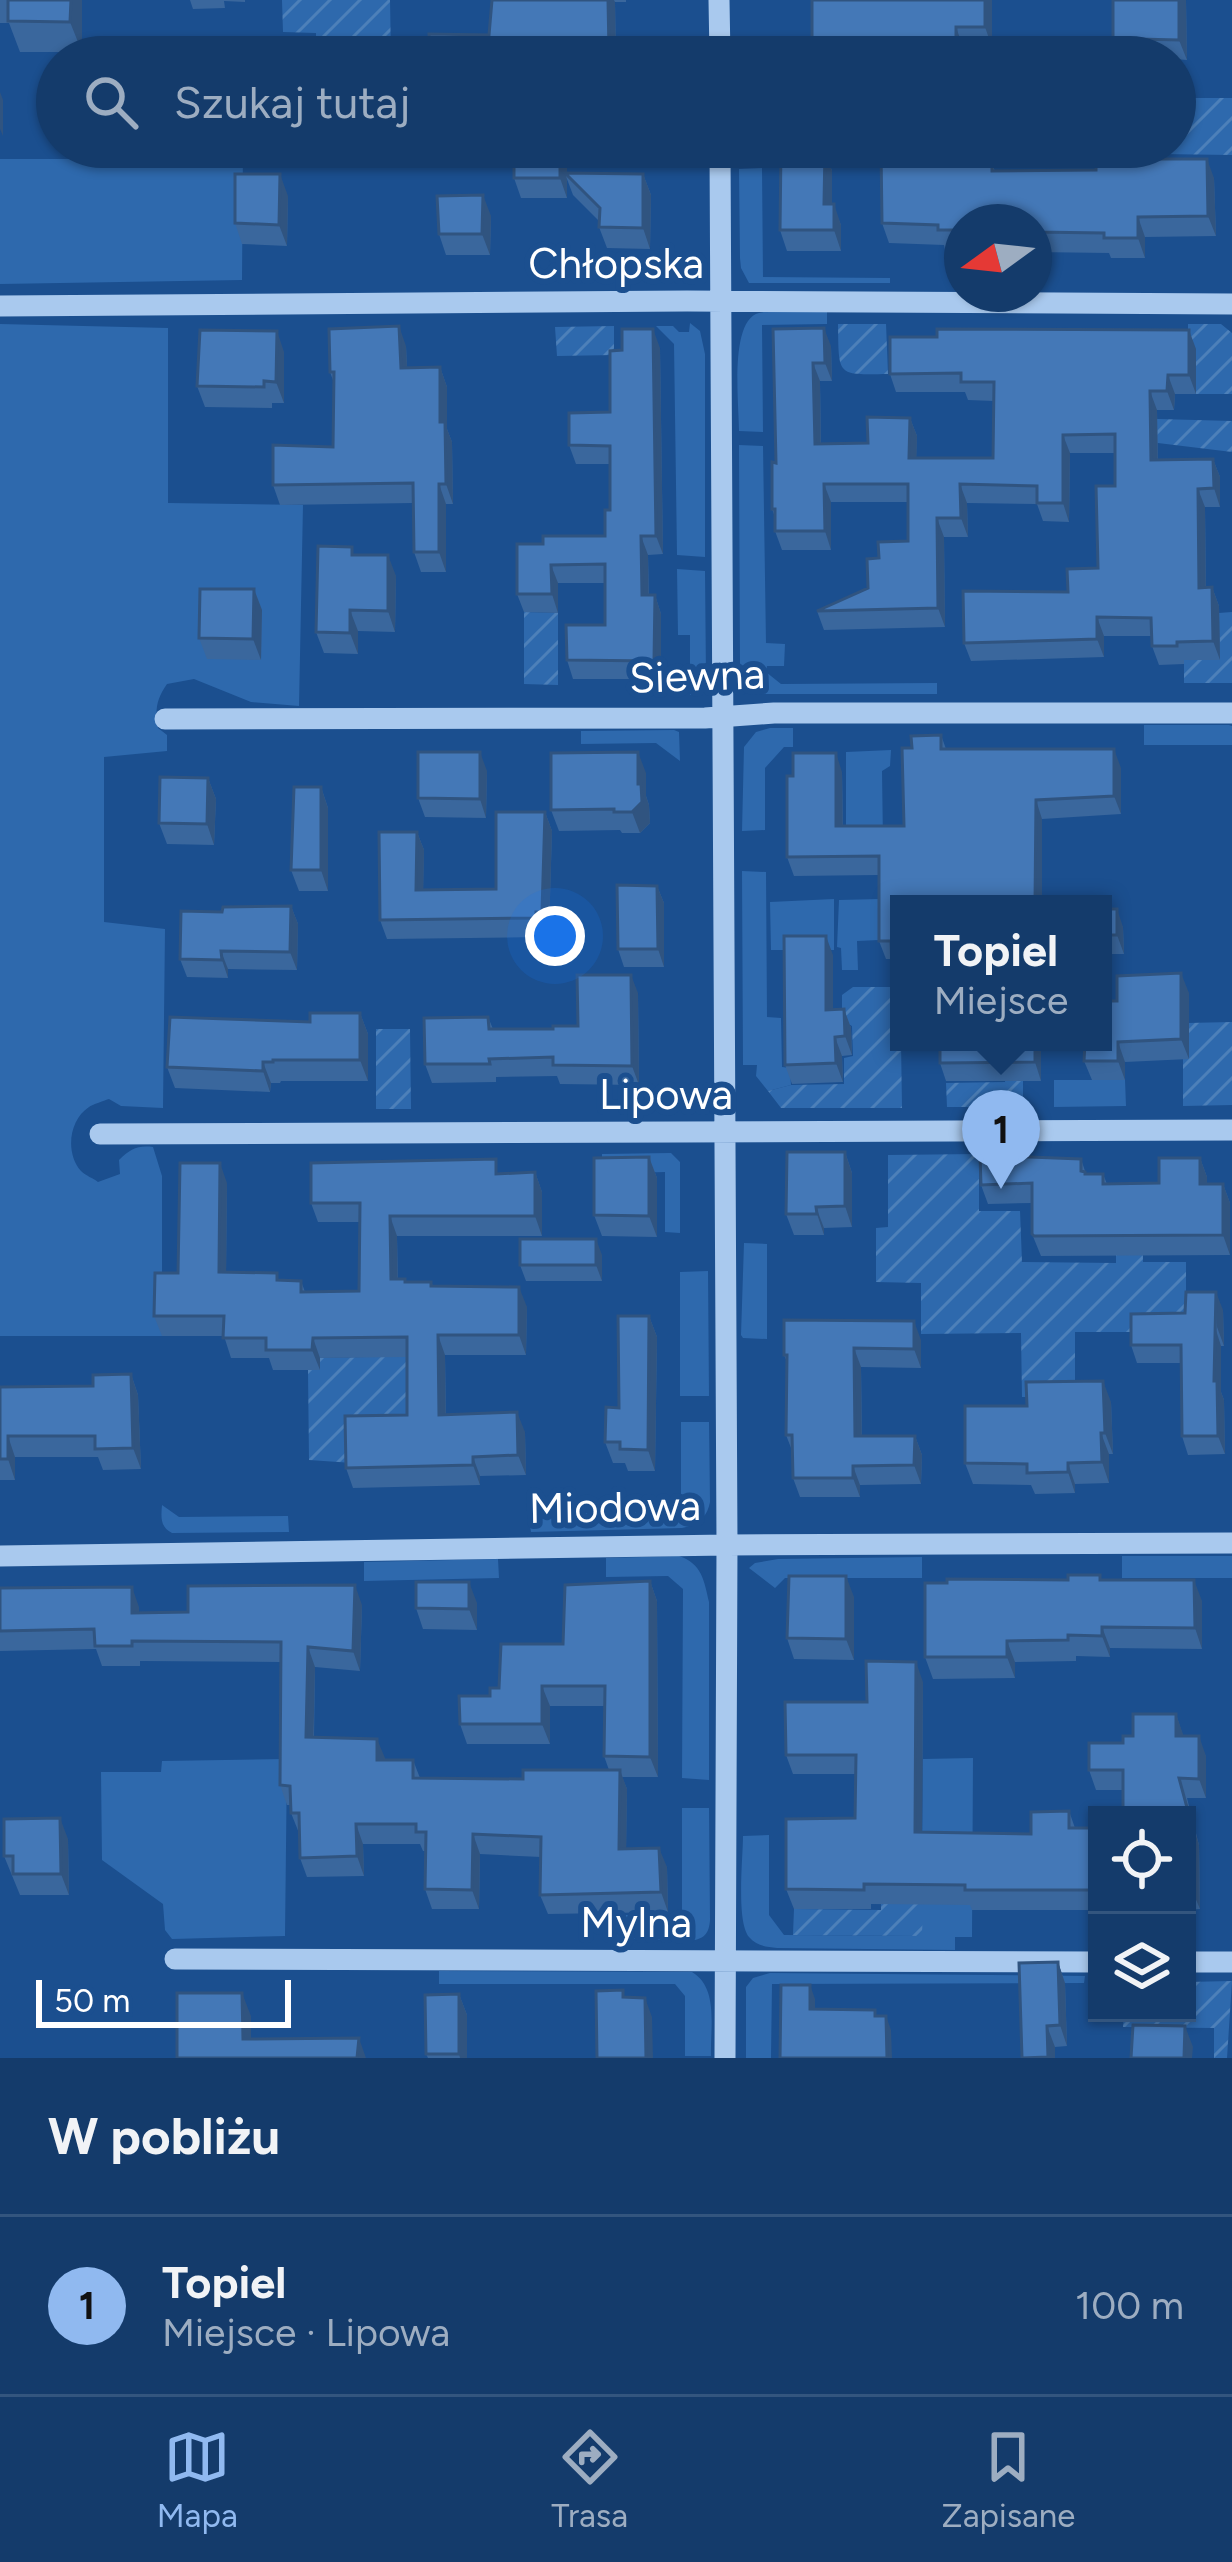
<!DOCTYPE html>
<html lang="pl">
<head>
<meta charset="utf-8">
<style>
  :root { --surface:#143b6b; --page:#1d4271; --text:#f1f3f6; --muted:#9dadc1; --line:#33557e; --accent:#90b9f0 }
  body { margin:0; font-family:Figtree,sans-serif; background:var(--page); color:var(--text) }
  .controls { position:absolute; right:36px; bottom:36px; display:grid; overflow:hidden; border-radius:0px; box-shadow:0 3px 9px #0004 }
  .controls button { width:108px; height:108px; display:grid; place-items:center; padding:0; border:0; border-bottom:3px solid var(--line); background:var(--surface); color:var(--text); font:60px sans-serif }
  .compass { position:absolute; left:944px; top:204px; width:108px; height:108px; border-radius:50%; background:var(--surface); box-shadow:0 3px 9px #0004; rotate:255deg }
  .scale { position:absolute; left:36px; bottom:30px; width:255px; box-sizing:border-box; padding-left:12px; border:6px solid #fff; border-top:0; font-size:33px; line-height:42px; white-space:nowrap; color:#fff; -webkit-text-stroke:9px #1b4f8f; paint-order:stroke }
  .you { position:absolute; left:555px; top:936px; width:42px; height:42px; margin:-30px; border:9px solid #fff; border-radius:50%; background:#1a73e8; box-shadow:0 0 0 18px #1a73e833 }
  .badge { display:grid; place-items:center; width:78px; height:78px; border-radius:50%; background:var(--accent); color:#111; font-size:39px; font-weight:700 }
  .pin { position:absolute; translate:-50% -99px; filter:drop-shadow(0 3px 6px #0008) }
  .pin::after { content:''; position:absolute; top:63px; width:42px; height:36px; background:inherit; clip-path:polygon(0 0,100% 0,50% 100%) }
  .popup { position:absolute; left:890px; top:895px; width:222px; height:156px; box-sizing:border-box; display:grid; place-content:center; border-radius:0px; background:var(--surface); filter:drop-shadow(0 3px 9px #0005); font-size:39px; white-space:nowrap; color:var(--muted) }
  .popup b { font-size:45px; color:var(--text) }
  .popup::after { content:''; position:absolute; left:50%; top:100%; margin-left:-24px; border:24px solid transparent; border-top-color:var(--surface) }
  .list { margin:0; padding:0; list-style:none }
  h2 { display:flex; justify-content:space-between; align-items:center; height:156px; margin:0; padding:0 48px; font-size:51px }
  h2 small { font-size:39px; font-weight:400; color:var(--muted) }
  .list li { display:grid; grid-template-columns:78px 1fr auto; gap:36px; align-items:center; box-sizing:border-box; height:180px; padding:0 48px; border-top:3px solid var(--line) }
  .list b { display:block; font-size:45px; white-space:nowrap }
  .list p { margin:0; font-size:39px; white-space:nowrap; color:var(--muted) }
  .list em { font-size:39px; font-style:normal; color:var(--muted) }
  .icon { flex:none; width:66px; height:66px; fill:none; stroke:currentColor; stroke-width:2; stroke-linecap:round; stroke-linejoin:round }
  .map { position:relative; flex:none; width:1232px; height:2058px; overflow:hidden }
  .search { position:absolute; background:var(--surface); box-shadow:0 3px 9px #0004; left:36px; right:36px; top:36px; height:132px; display:flex; align-items:center; gap:30px; box-sizing:border-box; padding:0 42px; border-radius:66px; color:var(--muted); font-size:45px }
  .sheet { height:336px; background:var(--surface) }
  nav { display:flex; justify-content:space-around; align-items:center; box-sizing:border-box; height:168px; border-top:3px solid var(--line); background:var(--surface); font-size:33px; color:var(--muted) }
  nav a { display:grid; justify-items:center; gap:6px }
  nav .on { color:var(--accent) }
  .map>svg:first-child { display:block }
</style>
</head>
<body>
<div class="map">
<svg width="1232" height="2058" viewBox="0 0 1232 2058">
  <defs>
    <pattern id="garden-furrows" width="10" height="10" patternUnits="userSpaceOnUse" patternTransform="scale(3)"><rect width="10" height="10" fill="#2e69ad"/><path d="M-1 1l2-2M0 10L10 0M9 11l2-2" fill="none" stroke="#4d80b9"/></pattern>
  </defs>
  <rect width="100%" height="100%" fill="#1b4f8f"/>
  <path fill="#2e69ad" d="M103,147H243L242,280L0,284V159H102Z
    M762,168L763,277L890,278V283H749L741,268L740,258L739,169Z
    M827,312V324L762,325L763,432L739,431C739,405 729,320 759,313C780,308 806,312 827,312Z
    M690,323L700,331L705,354V557L677,555L674,344L656,326H673L679,332H689Z
    M0,324L168,328V503L303,505L299,706L251,702L194,679L167,684C156,700 155,710 158,728L167,735V751L104,757V922L165,929L163,1108L121,1106L109,1099C105,1100 92,1105 89,1107C69,1120 65,1153 81,1171C86,1176 93,1178 98,1182L120,1174L119,1160C130,1149 138,1145 153,1147L162,1176V1336H0Z
    M739,445L763,446L766,643L785,644L784,666H767L766,672L781,684L937,683V694H759L744,688L740,668Z
    M677,569L705,571L706,678C703,686 699,694 690,695V635H678Z
    M1144,725H1229L1232,726V745H1144Z
    M770,728H793V747H784L765,768V830L742,831L744,747L756,732Z
    M674,730L679,732L680,761L656,743L581,744V731Z
    M891,750L890,766L882,771L883,842H846V752Z
    M742,871L766,872L767,1017L781,1018L782,1067L790,1068L791,1085L768,1091L756,1076L757,1065H743Z
    M834,899V950H771L770,902Z
    M879,899V940L857,941L858,970H842L841,948L837,947L839,900Z
    M1054,1080H1125L1126,1106L1054,1107Z
    M671,1153L680,1162V1233L665,1232V1172L602,1174V1154Z
    M744,1243L767,1244V1339L743,1338L741,1335Z
    M708,1271L709,1396H680V1272Z
    M681,1422H709L710,1502C707,1518 698,1524 682,1528L531,1532L528,1514L672,1512L681,1502Z
    M162,1505L179,1517L288,1516L289,1532L172,1533C160,1527 161,1517 162,1505Z
    M679,1556C702,1564 704,1580 709,1602V1780L682,1778L683,1589L668,1576L606,1577V1558Z
    M1122,1556H1232V1578H1122Z
    M922,1557V1578H785L775,1588L749,1568L755,1563L778,1559Z
    M498,1559L499,1578L364,1581V1562Z
    M973,1758L972,1937H955V1950L777,1948C766,1947 757,1946 749,1937C736,1921 743,1858 743,1836L769,1835V1915L784,1935L921,1936L923,1759Z
    M287,1759L285,1936L172,1939L165,1930L163,1904L102,1860L101,1772H161L162,1761Z
    M682,1808H709L710,1920C709,1934 704,1939 690,1941L608,1938V1914L682,1918Z
    M439,1971L692,1972C719,1988 710,2028 711,2056H685V1996L675,1984H439Z
    M770,1973L1085,1976L1084,1983L772,1984L771,2058H746V1987L753,1978Z"/>
  <path fill="url(#garden-furrows)" d="M282,0H390L391,57H316V33L283,32Z
    M1175,98H1232V155L1161,154V147H1175Z
    M838,324H886L888,374C836,375 839,376 838,324Z
    M1188,324H1221L1232,333V394H1196V350L1188,349Z
    M614,326V355L557,356L555,327Z
    M1121,418L1232,421V452L1158,443L1121,442Z
    M524,612L558,613V685L524,684Z
    M1232,612V683H1184V660L1220,659L1219,613Z
    M853,987H894L895,1039L901,1042L902,1108H781L768,1091L791,1085L844,1084V1058L853,1056L852,1026L842,1020V995Z
    M1232,1022V1105L1183,1106V1059L1189,1058L1188,1023Z
    M376,1029H410L411,1109H376Z
    M1006,1042H1023V1107H947L946,1083L1005,1082Z
    M979,1154V1211H1020L1022,1262L1116,1263V1193H1142L1143,1262H1186V1332H1075V1397H1022L1021,1333L921,1334V1283L876,1282V1228L888,1227V1155Z
    M414,1356L415,1431L353,1463L309,1460L308,1370H319L320,1358Z
    M881,1838L923,1904L922,1936L793,1935L794,1909L881,1910Z
    M1232,1981L1227,2058H1214V2028L1123,2027L1124,2013H1187V1982Z"/>
  <g fill="none" stroke-linecap="round" stroke-linejoin="round">
    <path stroke="#a9c9ee" stroke-width="21" d="M719,0L720,57
      M720,147L727,1545L725,2058
      M0,306L687,301L1232,304
      M165,719L705,718L774,713H1232
      M100,1134L1232,1130
      M0,1556L727,1545L1232,1543
      M175,1959L1097,1962
      M1187,1962H1232"/>
  </g>
  <path fill="#3a679d" d="M0,0H82V52H20L9,23H0Z
    M190,0H245V2L224,1L225,8L193,9Z
    M492,0H626V2H615L616,57H236L296,53L346,42L350,52L430,54L489,35Z
    M992,0V47H963V57H816L812,46Z
    M1186,0L1187,60L1175,59V57H1113Z
    M514,147H567V173L643,174L651,195L650,249L607,248L599,227L600,222L573,195L567,179V198H521L514,178Z
    M781,147H817V150H825L832,171V204L841,225V251H787L780,230Z
    M927,147L928,163L992,164L995,171L1096,170L1160,159L1214,178L1216,236L1145,237V258H1111L1109,253L1034,252V222H962V250H945L944,245L889,243L882,223L881,165L876,151Z
    M288,196L287,246L242,244L235,223Z
    M491,216L490,255H446L439,234Z
    M773,329L831,346L832,381H820L821,444L868,443L910,418L917,436L916,458H993L994,401L968,400L965,392H896L890,374L1196,349V394H1175L1174,410H1157L1158,460L1213,459L1220,477V507H1205L1206,587H1212L1219,606L1220,660H1184V664L1159,665L1152,646V636H1104V657L971,661L964,643L1068,592L1098,568L1115,486V453H1070L1069,522L1043,521L1037,504L967,503L968,537H944L945,627L824,630L817,611L868,588L879,558L908,541V502H831V550H782L775,531V517L772,509L776,463Z
    M406,346L407,368L440,367L447,387V429L452,442L453,504H446V572H421L414,552L413,503L280,505L273,485L333,447L334,383L330,372Z
    M660,348L663,554L648,555L649,595H655L661,614V679H573L567,660L605,625V583H558V613L524,612L517,594L543,544L605,536L610,510V464H576L569,445L610,412Z
    M284,352V403H272V408L205,407L197,386Z
    M355,555L396,576L395,632L358,631V654L324,653L316,632Z
    M254,589L262,610L261,660L207,659L199,638Z
    M941,735L946,749L1121,768V814L1042,819L899,904V1033L894,1019L892,959H886L879,941V875L794,876L787,857L793,776L842,772L843,826H904L912,748Z
    M487,771L486,818L425,817L418,798Z
    M646,773V796L649,805L650,823L640,833H622L620,830L559,831L551,810Z
    M208,778L216,799L214,845L167,844L159,823Z
    M321,787L328,808V891H299L291,870Z
    M545,812L552,831L549,931H543L542,937L387,939L380,920L417,832L424,850L423,890L496,889Z
    M657,886L664,903V967H624L618,949Z
    M291,906L298,924L297,970L228,969V978L187,977L180,959L222,912Z
    M1103,909L1123,927L1124,954H1103Z
    M833,955V1009H844L851,1028L852,1055L842,1056L843,1082L792,1084L785,1065Z
    M638,993L639,1085L560,1084L557,1076L496,1077V1082L432,1083L425,1064L488,1017L493,1029H553L578,1026Z
    M1189,993V1059L1125,1062V1080H1092L1084,1061Z
    M360,1013L368,1034V1081H281L280,1083H271L270,1092L175,1088L167,1067L310,1022Z
    M1041,1042V1081H946L940,1063Z
    M845,1152L852,1173V1227L824,1228V1235H794L786,1214Z
    M649,1157L657,1178V1237L602,1236L594,1215Z
    M1200,1158L1207,1177V1184H1223L1230,1203V1255L1041,1256L1032,1234V1203L988,1204L981,1185L1081,1159L1086,1174H1103L1107,1184L1159,1183Z
    M535,1172L542,1192V1236H397L398,1279L406,1282H431L433,1286L527,1307L526,1355H445L446,1414L525,1432L526,1475L480,1476V1485L353,1488L346,1468L407,1415V1357L320,1358V1370H273L269,1358H231L224,1336H162L154,1316L227,1183L226,1272L280,1280L301,1281L305,1292L359,1291V1222H318L311,1203L501,1174Z
    M602,1255V1281H526L520,1265Z
    M1223,1310L1224,1346H1221V1392L1224,1400L1225,1454L1188,1455L1182,1436L1181,1363H1137L1131,1345L1185,1313Z
    M649,1316L657,1337L655,1471H628L625,1463H613L605,1442L619,1408Z
    M921,1340V1368L861,1367L862,1436H915L922,1455L921,1484L860,1485V1497H800L793,1478V1453L786,1435L787,1362L784,1355Z
    M131,1374L138,1395L141,1469L103,1470L98,1457H15V1480H0V1387L93,1386Z
    M1111,1402L1113,1454H1109V1483L1075,1484V1493L1035,1494L1031,1485L973,1484L965,1463L1027,1406Z
    M1102,1580L1202,1601V1649L1110,1648V1657L1076,1656V1661L1015,1662V1678L933,1679L925,1657Z
    M650,1581L657,1601L658,1777H622L627,1789L626,1849L667,1867L668,1912L548,1914L540,1895L541,1857L480,1854L479,1909H432L425,1889V1851H423L420,1844H363L364,1876L307,1877L300,1858L299,1833L291,1813L290,1805H287L280,1785L281,1662L140,1661V1666H102L96,1649L0,1651V1588L139,1607V1613L362,1605L360,1671L315,1667L314,1737L385,1760H413L420,1778L523,1779L609,1770L604,1756L605,1706H550V1744H467L460,1724L499,1688L563,1644Z
    M854,1597V1660L794,1659L787,1638Z
    M477,1603V1630L423,1629L416,1608Z
    M923,1682L922,1832L1031,1834L1069,1811L1075,1828H1097V1910H972L970,1905L871,1904V1909H794L786,1889L855,1818V1774H793L786,1755L867,1702Z
    M1176,1714L1183,1736L1206,1756V1798H1187L1199,1845L1200,1909L1187,1910V1815L1123,1790H1096L1089,1770L1133,1736Z
    M68,1839L69,1895H20L4,1856Z
    M1058,1962L1065,1983L1067,2046L1055,2047V2058H1022Z
    M459,1994L467,2015V2058H428L426,2054Z"/>
  <path fill="#305480" d="M71,0H82V52L70,22Z
    M608,0H614L615,2L616,57H611L609,50Z
    M985,0H992V47L985,27Z
    M1179,0H1186L1187,60L1179,40Z
    M956,27L963,47V57H956Z
    M0,92L3,100V136L0,129Z
    M560,147H567V175L565,173L567,179V198L560,178Z
    M921,147H927L928,183L921,163Z
    M1153,147H1161L1160,179L1153,159Z
    M825,150L832,171V225L824,204Z
    M1207,159L1214,178L1216,236L1208,216Z
    M280,174L288,196L287,246L279,225Z
    M643,174L651,195L650,249L643,228Z
    M483,195L491,216L490,255L482,234Z
    M834,204L841,225V251L834,230Z
    M1138,217L1145,237V258L1138,238Z
    M399,326L406,346L408,388L401,368Z
    M824,328L831,346L832,381L825,363Z
    M653,329L660,348L663,554L656,536Z
    M1189,330L1196,349V394L1189,375Z
    M277,331L284,352V403L276,382Z
    M813,363L820,381L821,463L815,444Z
    M440,367L447,387V429L452,442L453,504L446,484L440,422Z
    M1168,375L1175,394L1174,410L1167,391Z
    M1150,391L1157,410L1158,478L1151,460Z
    M910,418L917,436L916,476L909,458Z
    M1063,435L1070,453L1069,522L1063,503Z
    M1213,459L1220,477V507L1214,488Z
    M439,484L446,504V572L439,552Z
    M824,484L831,502V550L825,531Z
    M960,484L967,503L968,537L961,518Z
    M1198,489L1205,507L1206,606L1199,588Z
    M937,518L944,537L945,627L938,608Z
    M641,536L648,555L649,613L642,595Z
    M388,555L396,576L395,632L388,611Z
    M551,565L558,583V613L552,594Z
    M1212,587L1219,606L1220,660L1213,641Z
    M254,589L262,610L261,660L253,639Z
    M655,595L661,614V679L654,661Z
    M350,610L358,631V654L350,633Z
    M1097,617L1104,636V657L1097,639Z
    M1114,749L1121,768V814L1114,796Z
    M480,752L487,771L486,818L480,799Z
    M638,752L646,773V796L649,805L650,823L640,833L632,812Z
    M836,753L842,772L843,844L836,826Z
    M208,778L216,799L214,845L207,824Z
    M321,787L328,808V891L321,870Z
    M1036,800L1042,819V904H1035Z
    M545,812L552,831L549,931L542,912Z
    M417,832L424,850L423,908L416,890Z
    M657,886L664,903V967L658,949Z
    M291,906L298,924L297,970L290,952Z
    M1117,909L1123,927L1124,954L1117,935Z
    M826,936L833,955V1029L826,1010Z
    M221,951L228,969V978L222,960Z
    M1181,973L1189,993V1059L1181,1039Z
    M631,975L638,993L639,1085L632,1066Z
    M844,1009L851,1028L852,1055L845,1036Z
    M360,1013L368,1034V1081L360,1060Z
    M835,1037L842,1056L843,1082L836,1063Z
    M1035,1042H1041V1081L1035,1062Z
    M1118,1042L1125,1062V1080L1118,1061Z
    M263,1062L271,1083L270,1092L263,1071Z
    M845,1152L852,1173V1227L845,1206Z
    M649,1157L657,1178V1237L649,1216Z
    M1200,1158L1207,1177V1203L1200,1184Z
    M220,1163L227,1183L226,1292L219,1272Z
    M535,1172L542,1192V1236L535,1216Z
    M1223,1184L1230,1203V1255L1223,1235Z
    M816,1207L824,1228V1235L817,1214Z
    M390,1216L397,1236L398,1299L391,1279Z
    M596,1239L602,1255V1281L596,1265Z
    M519,1287L527,1307L526,1355L519,1335Z
    M1216,1292L1223,1310L1224,1346L1217,1327Z
    M649,1316L657,1337L655,1471L648,1450Z
    M914,1321L921,1340V1368L914,1349Z
    M1215,1327L1221,1346V1392L1224,1400L1225,1454L1218,1436L1214,1381Z
    M438,1335L445,1355L446,1435L439,1415Z
    M313,1338L320,1358V1370L312,1350Z
    M854,1348L861,1367L862,1455L855,1436Z
    M131,1374L138,1395L141,1469L133,1448Z
    M1103,1381L1111,1402L1113,1454L1105,1433Z
    M517,1412L525,1432L526,1475L518,1455Z
    M1101,1433L1109,1454V1483L1102,1462Z
    M8,1436L15,1457V1480L8,1459Z
    M915,1436L922,1455L921,1484L914,1465Z
    M473,1457L480,1476V1485L473,1465Z
    M1068,1463L1075,1484V1493L1068,1472Z
    M853,1466L860,1485V1497L853,1478Z
    M846,1576L854,1597V1660L846,1639Z
    M1194,1580L1202,1601V1649L1195,1628Z
    M650,1581L657,1601L658,1777L650,1757Z
    M469,1582L477,1603V1630L469,1609Z
    M355,1585L362,1605L360,1671L353,1651Z
    M132,1587L139,1607V1633L132,1613Z
    M1102,1627L1110,1648V1657L1102,1636Z
    M1007,1641L1015,1662V1678L1007,1657Z
    M308,1647L315,1667L313,1757L306,1737Z
    M916,1662L923,1682L922,1852L915,1832Z
    M542,1686L550,1706V1744L542,1724Z
    M1176,1714L1183,1734V1756L1176,1736Z
    M1199,1736L1206,1756V1798L1199,1779Z
    M377,1739L385,1758V1779L377,1760Z
    M620,1770L627,1789L626,1869L619,1849Z
    M1179,1778L1199,1845L1200,1909L1192,1890Z
    M60,1818L68,1839L69,1895L61,1874Z
    M356,1824L363,1844L364,1876L357,1856Z
    M473,1834L480,1854L479,1909L472,1890Z
    M659,1848L667,1867L668,1912L661,1892Z
    M1058,1962L1065,1983L1067,2046L1060,2025Z
    M810,1985L815,1999V2023L810,2009Z
    M242,1993L251,2016V2058L243,2039Z
    M459,1994L467,2015V2058H460L459,2054Z
    M645,1998L652,2017L653,2058H646Z
    M886,2016L891,2030L892,2058H887Z
    M1047,2026L1055,2047V2058H1048Z
    M1185,2026L1193,2047L1192,2058H1184Z
    M359,2038L366,2058H357Z"/>
  <path fill="#4478b7" stroke="#305480" stroke-width="3" d="M8,0H71L70,22L8,21Z
    M492,0H608L609,50H597V57H236V52L296,53V42H346V52L430,54L429,34L489,35Z
    M812,0H985V27H956V57H880V46H812Z
    M1113,0H1179V40L1138,39L1139,57H1113Z
    M782,53H811V57H782Z
    M514,147H560V178H514Z
    M781,147H809V150H825L824,204H834V230H780Z
    M876,147H921V163L992,164V171L1096,170V147H1153V159H1207L1208,216L1138,217V238H1104V233L1034,232V222H962V230H938V225L882,223L881,151H876Z
    M565,173L643,174V228L599,227L600,208Z
    M235,174H280L279,225L235,223Z
    M483,195L482,234H439L437,196Z
    M399,326L401,368L440,367V422H445L446,484H439V552H414L413,483L273,485V445L333,447L334,372H330L329,329Z
    M824,328L825,363H813L815,444L868,443L867,417L910,418L909,458H993L994,382H961V373L890,374V337H937V329L1189,330V375H1168L1167,391H1150L1151,460L1213,459L1214,488L1198,489L1199,588L1212,587L1213,641L1177,642V646H1152L1151,618L1097,617V639L964,643L963,591L1068,592L1067,569L1098,568L1096,486H1115V434L1063,435V503H1037V486L960,484L961,518H937L938,608L817,611L868,588L867,559L879,558L878,542L908,541V484H824L825,531H775V509H772V462L776,463L773,329Z
    M622,329H653L656,536H641L642,595H655L654,661L567,660L566,625H605V564L551,565L552,594H517V544H543V536H605V510H610V446L569,445V413L610,412V351L622,350Z
    M200,330L277,331L276,382L264,381V387L197,386Z
    M318,546L352,547V555H388V611L350,610V633L316,632Z
    M200,589H254L253,639L199,638Z
    M941,735V749H1114V796L1036,800L1035,904H899V1019H894L891,941H879V856L787,857V776H793V753H836V826H904L902,748H912L911,736Z
    M418,752H480V799L418,798Z
    M638,752V784H641L642,802L632,812H614V809L551,810V753Z
    M160,777L208,778L207,824L159,823Z
    M294,787H321V870H291Z
    M496,812H545L542,912H536V918L380,920L379,832H417L416,890L496,889Z
    M617,885L657,886L658,949H618Z
    M291,906L290,952L221,951L222,960L180,959L181,911L222,912L223,907Z
    M1103,909H1117V935H1103Z
    M784,936H826V1010L844,1009L845,1036L835,1037L836,1063L785,1065Z
    M1181,973V1039L1118,1042V1061H1084L1085,1042H1103V1012H1105V1001H1117V976Z
    M577,975H631L632,1066L553,1065V1057L489,1059L490,1064H425L424,1018L488,1017L489,1029H553V1026H578Z
    M310,1013H360V1060H273V1062H263V1071L167,1067L170,1017L310,1022Z
    M940,1042H1035V1062L940,1063Z
    M787,1152H845V1206L816,1207L817,1214H786Z
    M980,1155L1081,1159V1171L1085,1172V1174H1103V1184L1159,1183V1158H1200V1184H1223V1235L1034,1236L1032,1234V1183L981,1185Z
    M649,1157V1216L594,1215V1158Z
    M496,1159V1174L535,1172V1216H390L391,1279H405V1282H431V1286L519,1287V1335H438L439,1415L517,1412L518,1455L473,1457V1465L346,1468L345,1416L407,1415V1337L313,1338L312,1350H266V1338H223L224,1316H154L155,1273H178L180,1163H220L219,1272L277,1273V1280L301,1281V1292L359,1291L360,1203H311V1163Z
    M520,1239H596V1265H520Z
    M1186,1292H1216L1214,1381H1217L1218,1436H1182L1181,1345H1131V1314L1185,1313Z
    M618,1316H649L648,1450L620,1449V1442H605L606,1407L619,1408Z
    M784,1320L914,1321V1349L854,1348L855,1436H915L914,1465L853,1466V1478H793L792,1435H786L787,1355H784Z
    M131,1374L133,1448L95,1449V1436H8V1459H0V1387L93,1386V1375Z
    M1103,1381L1105,1433H1101L1102,1462L1068,1463V1472L1027,1473V1464L965,1463V1406H1027L1026,1382Z
    M1068,1575H1100V1580H1194L1195,1628L1102,1627V1636L1068,1635V1640L1007,1641V1657H925V1583H947V1579L1068,1580Z
    M789,1576H846V1639L787,1638Z
    M650,1581V1757L604,1756L605,1686H542V1724H460L459,1696H490V1688H499L501,1644H563L565,1585Z
    M416,1582H469V1609L416,1608Z
    M355,1585L353,1651L308,1647L306,1737L377,1739V1760H413V1778L523,1779V1770H620L619,1849L659,1848L661,1892L540,1895L541,1837L473,1834L472,1890L425,1889L426,1832H416V1824H356L357,1856L300,1858L299,1813H291L290,1786L280,1785L281,1642L132,1641V1646H95L94,1629L0,1631V1588L132,1587V1613L188,1612V1586Z
    M866,1661L916,1662L915,1832L1031,1834V1812L1069,1811V1828H1097V1890H965V1885L864,1884V1890L786,1889V1819L855,1818L856,1755H786L785,1702H867Z
    M1133,1714H1176V1736H1199V1779L1179,1778L1192,1826V1890H1187V1815H1123V1770H1089V1743H1123V1736H1133Z
    M60,1818L61,1874H13V1856H4V1819Z
    M1058,1962L1060,2025L1047,2026L1048,2057L1022,2058L1019,1963Z
    M781,1985H810V2009L875,2010V2016H886L887,2058H780Z
    M623,1990V1997L645,1998L646,2058H597L596,1991Z
    M177,1993H242L243,2039L359,2038L357,2058H177Z
    M459,1994V2054H426L425,1995Z
    M1133,2025L1185,2026L1184,2058H1131Z"/>
  <g text-anchor="middle" dominant-baseline="central" stroke-width="12" stroke-linejoin="round" paint-order="stroke">
    <g font-size="42" fill="#fff" stroke="#1b4f8f">
      <text x="616" y="263">Chłopska</text>
      <text transform="translate(697 676) rotate(-2)">Siewna</text>
      <text x="666" y="1094">Lipowa</text>
      <text transform="translate(615 1507) rotate(-1)">Miodowa</text>
      <text x="636" y="1922">Mylna</text>
    </g>
  </g>
</svg>
<div class="controls">
<button><svg class="icon" aria-label="locate" viewBox="0 0 24 24"><circle cx="12" cy="12" r="6"/><path d="M12 2v4M12 18v4M2 12h4M18 12h4"/></svg></button>
<button><svg class="icon" aria-label="layers" viewBox="0 0 24 24"><path d="M12 4l9 5-9 5-9-5zM3 14l9 5 9-5"/></svg></button>
</div>
<svg class="compass" viewBox="-18 -18 36 36"><path d="M0-13l5 13h-10z" fill="#e53935"/><path d="M0 13l5-13h-10z" fill="#9dadc1"/></svg>
<div class="scale">50 m</div>
<div class="you"></div>
<div class="pin badge" style="left:1001px;top:1189px">1</div>
<div class="popup"><b>Topiel</b>Miejsce</div>
<div class="search"><svg class="icon" aria-label="search" viewBox="0 0 24 24"><circle cx="10" cy="10" r="6"/><path d="M15 15l6 6"/></svg>Szukaj tutaj</div>
</div>
<section class="sheet">
<h2>W pobliżu<small></small></h2>
<ul class="list">
<li><span class="badge">1</span><div><b>Topiel</b><p>Miejsce · Lipowa</p></div><em>100 m</em></li>
</ul>
</section>
<nav>
<a class="on"><svg class="icon" aria-label="map" viewBox="0 0 24 24"><path d="M3 6l6-2 6 2 6-2v14l-6 2-6-2-6 2zM9 4v14M15 6v14"/></svg>Mapa</a>
<a><svg class="icon" aria-label="directions" viewBox="0 0 24 24"><path d="M12 3l9 9-9 9-9-9zM9 14v-3h6M13 9l2 2-2 2"/></svg>Trasa</a>
<a><svg class="icon" aria-label="saved" viewBox="0 0 24 24"><path d="M7 4h10v16l-5-4-5 4z"/></svg>Zapisane</a>
</nav>
</body>
</html>
